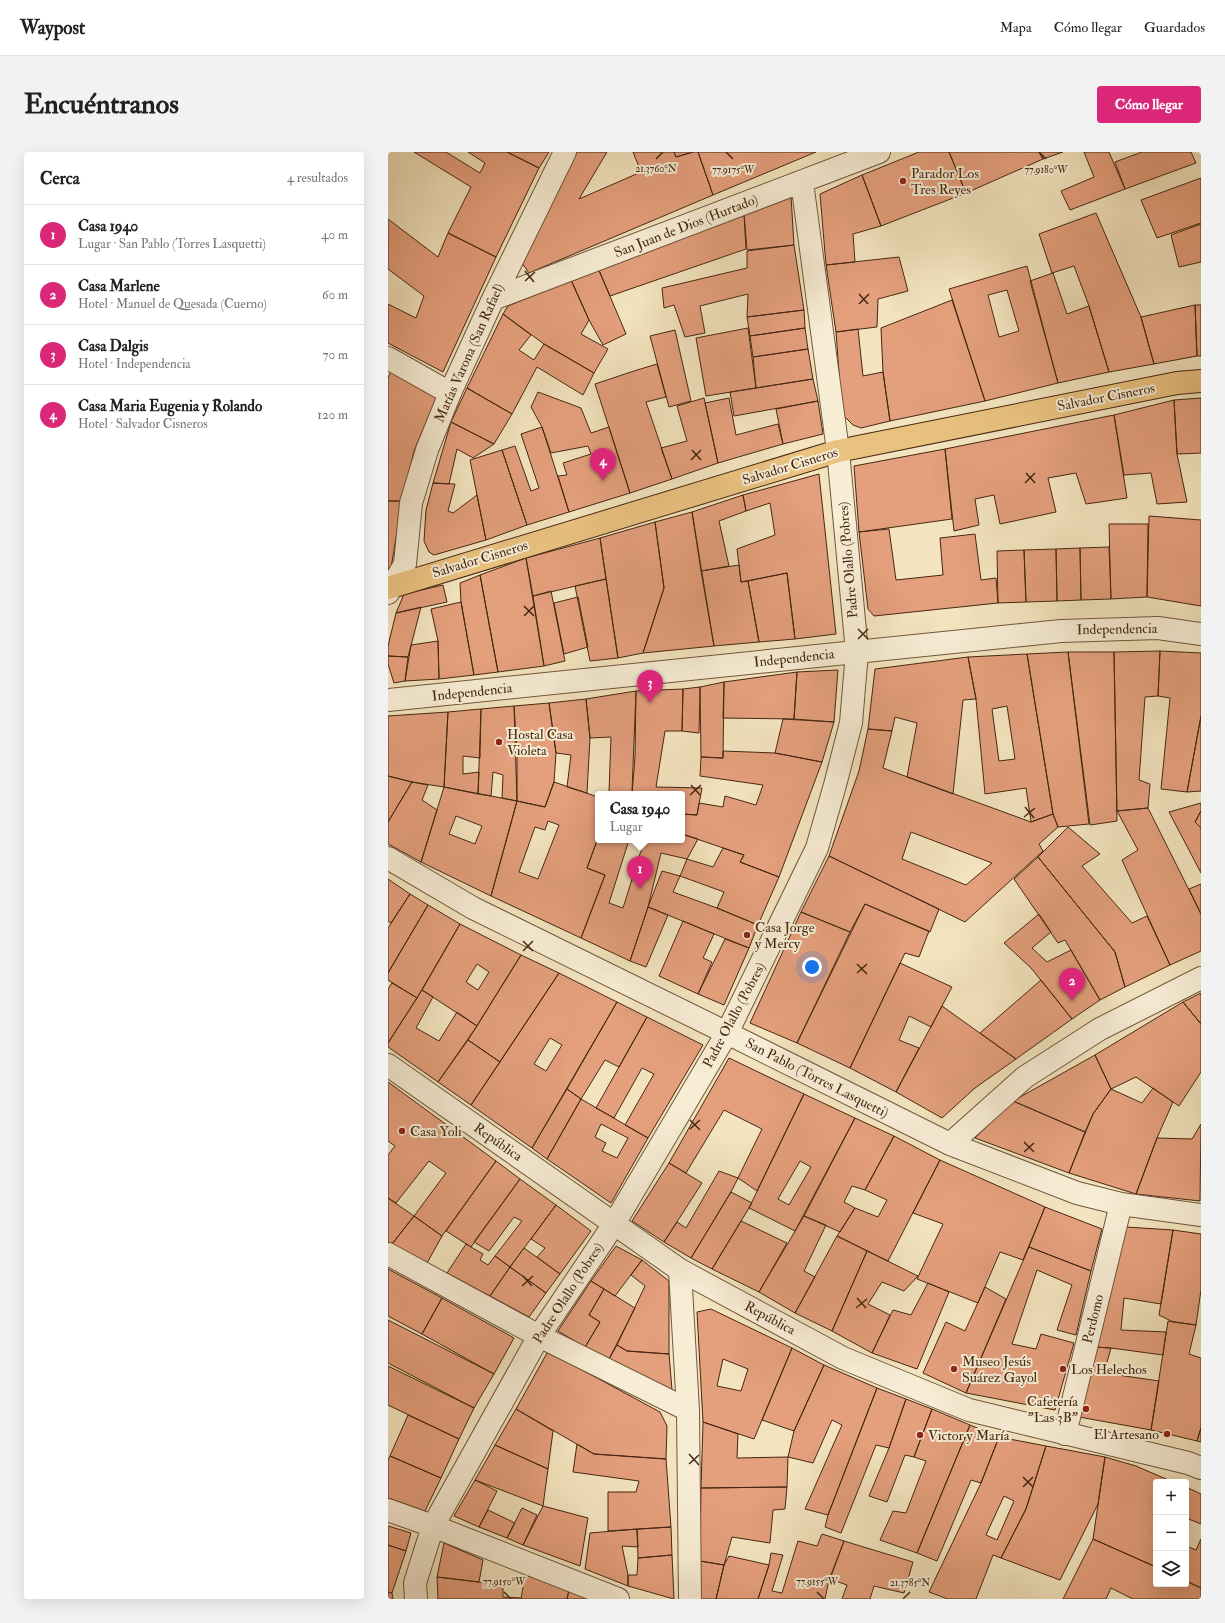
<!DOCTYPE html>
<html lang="es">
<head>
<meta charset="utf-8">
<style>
  :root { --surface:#fff; --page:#f2f2f2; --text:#202124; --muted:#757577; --line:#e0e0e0; --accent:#db2777 }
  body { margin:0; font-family:"IM FELL Double Pica",serif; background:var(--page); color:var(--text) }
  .controls { position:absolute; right:12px; bottom:12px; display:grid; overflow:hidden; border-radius:4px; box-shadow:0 4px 16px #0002 }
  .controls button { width:36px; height:36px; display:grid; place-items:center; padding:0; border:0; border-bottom:1px solid var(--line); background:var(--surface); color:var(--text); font:20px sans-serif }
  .you { position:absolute; left:424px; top:815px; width:14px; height:14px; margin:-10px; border:3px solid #fff; border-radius:50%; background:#1a73e8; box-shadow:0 0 0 6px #1a73e833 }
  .badge { display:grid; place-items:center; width:26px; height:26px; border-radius:50%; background:var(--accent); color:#fff; font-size:13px; font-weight:700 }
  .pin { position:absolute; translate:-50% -33px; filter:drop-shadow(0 1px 2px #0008) }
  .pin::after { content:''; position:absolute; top:21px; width:14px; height:12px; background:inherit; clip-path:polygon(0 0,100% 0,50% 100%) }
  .popup { position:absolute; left:207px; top:639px; width:90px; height:52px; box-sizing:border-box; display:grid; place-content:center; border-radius:4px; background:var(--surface); filter:drop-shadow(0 1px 3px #0005); font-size:13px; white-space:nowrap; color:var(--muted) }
  .popup b { font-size:15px; color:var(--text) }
  .popup::after { content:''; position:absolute; left:50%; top:100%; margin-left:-8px; border:8px solid transparent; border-top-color:var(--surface) }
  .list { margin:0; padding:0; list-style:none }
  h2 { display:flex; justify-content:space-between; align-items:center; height:52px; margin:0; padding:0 16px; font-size:17px }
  h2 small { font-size:13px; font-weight:400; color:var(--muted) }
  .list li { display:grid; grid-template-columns:26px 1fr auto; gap:12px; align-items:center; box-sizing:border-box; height:60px; padding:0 16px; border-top:1px solid var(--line) }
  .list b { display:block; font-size:15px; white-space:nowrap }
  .list p { margin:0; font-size:13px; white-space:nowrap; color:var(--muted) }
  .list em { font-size:13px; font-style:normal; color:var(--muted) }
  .icon { flex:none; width:22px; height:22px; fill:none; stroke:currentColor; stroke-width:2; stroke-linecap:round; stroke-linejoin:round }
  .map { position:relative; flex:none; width:813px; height:1447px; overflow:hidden; border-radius:4px }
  header { display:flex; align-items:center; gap:24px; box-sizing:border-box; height:56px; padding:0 20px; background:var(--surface); border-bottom:1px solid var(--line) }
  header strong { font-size:19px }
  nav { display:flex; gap:22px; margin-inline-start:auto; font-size:14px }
  .intro { display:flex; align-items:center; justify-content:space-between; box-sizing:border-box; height:96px; padding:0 24px }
  h1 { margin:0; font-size:28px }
  .button { padding:10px 18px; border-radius:4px; background:var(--accent); color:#fff; font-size:14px; font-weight:700 }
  main { display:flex; gap:24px; padding:0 24px }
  aside { flex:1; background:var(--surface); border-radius:4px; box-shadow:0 4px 16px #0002 }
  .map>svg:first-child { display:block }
</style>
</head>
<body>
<header>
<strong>Waypost</strong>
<nav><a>Mapa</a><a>Cómo llegar</a><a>Guardados</a></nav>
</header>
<div class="intro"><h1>Encuéntranos</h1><a class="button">Cómo llegar</a></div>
<main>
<aside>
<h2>Cerca<small>4 resultados</small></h2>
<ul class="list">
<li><span class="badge">1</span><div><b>Casa 1940</b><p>Lugar · San Pablo (Torres Lasquetti)</p></div><em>40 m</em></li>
<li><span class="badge">2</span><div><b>Casa Marlene</b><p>Hotel · Manuel de Quesada (Cuerno)</p></div><em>60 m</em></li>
<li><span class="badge">3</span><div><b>Casa Dalgis</b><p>Hotel · Independencia</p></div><em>70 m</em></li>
<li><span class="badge">4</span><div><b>Casa Maria Eugenia y Rolando</b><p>Hotel · Salvador Cisneros</p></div><em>120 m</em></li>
</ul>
</aside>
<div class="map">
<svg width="813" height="1447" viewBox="0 0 813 1447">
  <rect width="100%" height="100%" fill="#f3e4bf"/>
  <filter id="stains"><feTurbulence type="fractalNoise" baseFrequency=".005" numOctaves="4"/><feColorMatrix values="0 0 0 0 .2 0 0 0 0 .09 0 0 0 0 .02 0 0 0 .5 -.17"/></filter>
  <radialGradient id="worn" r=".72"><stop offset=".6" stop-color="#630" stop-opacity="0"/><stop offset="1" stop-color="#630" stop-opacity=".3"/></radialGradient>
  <path fill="#e49f7c" stroke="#452711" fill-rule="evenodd" d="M26,0H58L92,21L97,11L80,0H119L151,16L108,105L60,81L83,35Z
    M119,0H161L151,16Z
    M186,0H219L191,47L253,20L245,0H286L288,5L305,0H310L325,43L141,121L134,111Z
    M286,0H305L288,5Z
    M310,0H428L325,43Z
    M531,0H561L578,41L493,74L474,23Z
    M561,0H651L655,7L578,41Z
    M651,0H675L655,7Z
    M696,0H721L737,37L682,58L673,39L706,25Z
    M754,0H803L808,11L737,37L727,10Z
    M474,23L493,74L465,82L467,110L438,113L432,42Z
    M813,26V71L769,86L753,48Z
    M403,44L406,93L359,98L356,62Z
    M708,61L753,165L766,212L721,220L701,154L686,114L664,121L651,82Z
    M356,62L358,97L222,144L210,116Z
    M0,67L50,105L60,81L108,105L55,220L0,191V152L28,166L36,144L0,117Z
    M813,72V110L791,115L783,83Z
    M406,93L416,158L359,165L360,142L312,154L317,181L297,185L286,153L276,156L274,136L359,116V99Z
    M511,105L520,139L490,147L489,175L448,180L438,113Z
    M639,114L670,231L597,249L561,137ZM619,138L631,179L611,185L600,143Z
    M210,116L238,182L215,193L201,168L183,128Z
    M665,121L679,162L701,154L721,220L670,231L642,129Z
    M183,128L201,168L193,182L220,197L206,221L156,192L115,162L120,154Z
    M564,148L597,249L502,269L495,220L493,176Z
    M807,153L809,204L766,212L753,165Z
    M807,153H813V204H809Z
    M416,158L417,176L362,184L359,165Z
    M115,162L143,183L131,198L146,208L156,192L206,221L195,243L149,215L124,262L79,236Z
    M360,176L368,236L318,244L308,186Z
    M417,176L420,197L365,205L362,184Z
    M470,177L475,224L495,220L502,269L473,276L465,273L454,262L448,180Z
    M287,178L303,249L281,255L262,184Z
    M420,197L425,227L368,236L365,205Z
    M269,212L278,245L258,250L284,327L242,341L207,232L246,219Z
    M3,219L49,245L26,299L14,349H0V226Z
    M425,227L430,249L346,264L342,240Z
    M79,236L124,262L106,292L63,270Z
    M150,240L193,256L203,281L221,275L242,341L181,360L170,324L179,323L175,311L203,302L200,294L163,301L154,275L143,255Z
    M316,246L330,311L284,327L273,296L299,289L289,254Z
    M341,246L348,283L390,272L395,292L330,311L317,251Z
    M813,246V301L789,302L786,248Z
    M786,248L789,302L799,350L769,352L763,321L736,323L726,263Z
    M430,249L435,282L395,292L388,257Z
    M726,263L739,346L698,352L688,321L660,326L668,360L612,372L606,343L587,347L591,373L566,379L557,297Z
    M63,270L106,292L85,306L69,297L61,332L45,331Z
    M154,275L181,360L139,373L114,298L127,294L143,339L151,336L133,282Z
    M557,297L564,367L471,380L466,314Z
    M114,298L139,373L98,388L82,308Z
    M431,322L448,482L407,487L399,421L353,430L349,397L387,383L382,351L358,359L355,343Z
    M45,331L67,332L60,359L65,361L89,343L98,388L46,403L41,400L36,389L38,358Z
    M355,343L358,359L331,369L341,414L313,419L304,360Z
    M0,349H14L3,416L0,417Z
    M304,360L326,494L255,501L276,436L267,370Z
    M761,364L813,368V454L759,445Z
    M267,370L276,436L255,501L230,506L212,386Z
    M721,372H760L759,445L723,447Z
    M501,377L508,428L555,423L552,386L587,382L593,428L608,426L610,451L486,464L480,457L471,380Z
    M212,386L218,427L145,444L138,406Z
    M721,395L723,447L693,448L692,396Z
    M692,396L693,448L669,449L668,397Z
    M668,397L669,449L638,450L636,398Z
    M636,398L638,450L610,451L609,399Z
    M138,406L156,514L110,520L92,423Z
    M351,413L353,430L360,429L371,490L326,494L313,419Z
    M399,421L407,487L371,490L360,429Z
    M92,423L110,520L86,523L73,450L72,431Z
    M218,427L230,506L202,509L187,434Z
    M55,433L59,450L8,461L16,442Z
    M163,439L177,509L156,514L145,444Z
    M190,445L200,495L176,502L166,451Z
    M73,450L86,523L51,527L50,489L43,457Z
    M33,455L20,505L0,504V494L8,461Z
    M50,489L51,527L17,529L23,493Z
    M772,499L813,501V564L799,640L773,637L782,546L770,544Z
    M772,499L770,544L757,545L751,628L762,632L760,656L729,659L726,500Z
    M680,500L701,672L670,675L665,662L639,502Z
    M680,500H726L729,669L702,673Z
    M639,502L665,662L643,670L638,636L597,642L588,547L580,505ZM619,554L627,607L611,609L604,557Z
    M0,504L20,505L17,529L6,531L0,512Z
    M580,505L588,547L575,548L565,642L519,625L529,571L507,565L504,579L480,577L487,517Z
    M450,518L446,570L406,567L409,520Z
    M409,520L406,567L335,566L336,530Z
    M336,530L335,606L313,605L312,535Z
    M312,535L311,581L294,579L295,537Z
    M295,537L294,579H277L268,635L314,636L309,663L294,662V642H244L247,605L248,539Z
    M248,539L244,640H221L223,585L202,586L198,547Z
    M198,547L202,586L199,641L179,635L183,603L168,601L161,551Z
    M161,551L168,601L166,630L157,655L129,649L126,554Z
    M126,554L129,601V649L114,646L115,623L105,620L103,644L90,642L93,557Z
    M93,557L92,606L75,604V622L91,620L90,642L56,635L60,560Z
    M60,560L56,635L24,630L0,624V564Z
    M813,564V639L799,640Z
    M395,567L446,570L434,610L387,601Z
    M480,577L504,579L495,616L643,670L665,662L670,675L651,692L655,699L577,770L441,704L471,619ZM523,680L604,711L578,733L514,707Z
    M335,599L387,601L434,610L391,725L352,710L356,703L294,682V662L309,663L311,651L335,655L337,644L368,653L375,633L312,624L313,605L335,606Z
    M0,624L24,630L0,670Z
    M24,630L40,633L34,648L49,658L33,710L0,692V670Z
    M166,630L210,645V686L199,716L217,723L193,786L103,744L129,649L157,655ZM160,669L171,673L150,727L131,720L147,675L157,678Z
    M56,635L129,649L103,744L33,710ZM68,664L94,674L87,692L61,682Z
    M813,651V659L807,670L813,676V721L781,660Z
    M760,656L813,762V799L782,813L734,708L750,698L729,659Z
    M813,659V676L807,670Z
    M680,675L712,702L694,714L744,771L759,764L782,813L737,835L727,800L650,705Z
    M294,682L310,687L299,707L273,701L260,755L242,809L193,786L217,723L199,716L210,686V688H241L221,751L235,756L256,689L254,688H294Z
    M335,696L356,703L352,710L391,725L370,773L329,756L336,740L292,724L299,707L325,715Z
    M441,704L551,757L542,780L477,752L462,780L413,760Z
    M650,705L727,800L737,835L712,848L677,788L670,791L626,727Z
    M274,719L292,724L285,740L329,756L370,773L361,796L260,755Z
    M0,727L22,742L3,771L0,769Z
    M813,732V762L801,737Z
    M22,742L40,753L0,821V776Z
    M477,752L541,779L531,805L517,801L462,916L409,891Z
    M40,753L72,772L29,846L0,828V821Z
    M260,755L280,763L258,815L242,809Z
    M413,760L462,780L409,891L362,871Z
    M651,762L663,780L644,796L659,810L683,798L712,848L684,867L643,816L616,791Z
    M295,769L326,782L315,806L324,810L310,842L271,824Z
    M72,772L133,803L89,874L34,838ZM89,812L101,820L90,838L78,830Z
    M337,787L361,796L336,853L310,842Z
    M133,803L171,821L112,910L80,888Z
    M512,811L564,835L543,875L521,864L511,888L531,896L508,940L462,916Z
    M171,821L229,850L144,996L83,953ZM162,886L174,893L158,919L146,912Z
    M653,828L684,867L628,907L592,881Z
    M4,831L29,846L0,891V837Z
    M34,838L45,845L28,876L51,889L69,860L89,874L50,930L0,895V891Z
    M813,841V872L795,850Z
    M229,850L259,865L231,915L217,908L193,947L179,937Z
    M795,850L813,872V920L791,954L748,925L723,937L707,903Z
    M554,854L628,907L587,936L554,966L508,940Z
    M259,865L315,893L260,986L237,973L266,922L254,916L226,966L208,956Z
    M80,888L112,910L83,953L50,930Z
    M707,903L723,937L705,962L697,980L625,949Z
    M341,906L416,942L369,1039L350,1026L374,977L336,958L298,1021L281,1011Z
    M0,930L108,1009L54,1084L26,1064L58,1021L41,1009L8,1051L0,1046V1003L7,994L0,989Z
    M765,936L785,950L769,986L748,1042L681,1021L705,962L723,937L754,951Z
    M179,937L193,947L159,1007L144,996Z
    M416,942L467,966L407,1079L361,1056ZM412,1009L423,1015L401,1053L390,1047Z
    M193,947L260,986L223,1051L159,1007ZM213,972L240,986L229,1006L214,999L218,991L207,985Z
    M625,949L697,980L681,1021L587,986Z
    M467,966L506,984L477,1038L464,1034L456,1050L467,1056L452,1080L416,1064Z
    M813,972L812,1049L748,1042L769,986L804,987Z
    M506,984L552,1008L500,1109L449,1084L467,1056L490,1065L499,1048L477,1038Z
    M552,1008L657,1055L635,1108L612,1100L590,1151L529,1127L555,1072L525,1061Z
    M108,1009L132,1027L83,1095L58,1079Z
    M281,1011L314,1031L276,1090L244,1069Z
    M331,1019L350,1026L343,1040L303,1106L276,1090L289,1070L298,1076Z
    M132,1027L168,1053L122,1115L107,1104L134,1069L126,1065L101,1099L86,1090Z
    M343,1040L364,1051L324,1117L303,1106Z
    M0,1046L26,1064L4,1092L0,1090Z
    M168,1053L203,1079L172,1122L149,1105L157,1096L143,1087Z
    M657,1055L714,1077L703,1119L641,1095Z
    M26,1064L54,1084L39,1111L4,1092Z
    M416,1064L438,1073L416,1119L427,1125L407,1161L371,1140Z
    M353,1069L399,1091L371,1140L324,1117Z
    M738,1075L785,1078L773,1152L736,1146L733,1178L778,1180L775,1203L723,1196L706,1195Z
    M785,1078L813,1082V1138L808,1173L785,1170L771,1163Z
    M449,1084L479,1099L444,1179L407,1161Z
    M78,1092L95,1102L92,1108L100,1113L107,1104L122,1115L102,1144L59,1121Z
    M228,1094L254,1108L227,1144L203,1129Z
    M641,1095L703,1119L688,1183L669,1178L684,1133L649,1118L624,1192L648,1197L653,1182L686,1191L667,1258L578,1241Z
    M136,1096L172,1122L158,1141L122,1115Z
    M479,1099L530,1124L516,1139L494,1130L480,1152L502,1163L484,1201L444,1179Z
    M254,1108L281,1129V1202L239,1199L229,1193L257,1134L243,1123Z
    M122,1115L158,1141L141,1165L102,1144Z
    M0,1117L54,1146L34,1182L0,1164Z
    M203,1129L216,1137L201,1163L212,1170L197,1195L170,1179Z
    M540,1131L561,1140L529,1217L484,1201L505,1158L523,1163Z
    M597,1135L618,1147L578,1241L535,1221L558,1170L577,1179Z
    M216,1137L247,1156L221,1207L197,1195L212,1170L201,1163Z
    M54,1146L126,1186L106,1222L34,1182Z
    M323,1157L404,1196L366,1287L315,1270L309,1160ZM335,1207L360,1217L353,1239L329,1234Z
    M0,1168L106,1222L86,1256L0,1211Z
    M780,1169L808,1173L801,1202L813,1206V1276L809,1289L763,1278Z
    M229,1193L239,1199L281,1202L284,1238L221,1207Z
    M706,1195L723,1196L716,1221L771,1229L763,1278L691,1265Z
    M404,1196L436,1213L406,1279L374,1268Z
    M159,1201L172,1206L272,1260L279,1274L278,1307L206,1302L128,1257Z
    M436,1213L489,1236L440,1363L417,1357L454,1273L444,1268L425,1311L400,1305L406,1279Z
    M0,1214L86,1256L71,1287L0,1253Z
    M489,1236L518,1247L501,1296L488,1293L453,1381L437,1375L440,1363Z
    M518,1247L544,1257L526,1305L517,1303L499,1350L481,1344L501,1296Z
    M128,1257L165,1279L160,1317L107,1293Z
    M544,1257L582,1273L529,1401L492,1388L505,1359L518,1361L538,1309L526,1305Z
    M20,1263L71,1287L53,1326L2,1304Z
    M315,1270L350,1282L349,1306L400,1305L399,1335L313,1336Z
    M582,1273L611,1285L593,1331L583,1328L549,1409L529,1401Z
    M813,1276V1290L809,1289Z
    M611,1285L658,1294L638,1357L613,1406L605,1403L588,1447H560L541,1440L593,1331ZM616,1344L626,1349L609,1388L598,1383Z
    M189,1292L206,1302L278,1307L283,1375L220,1379V1340H248L251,1329L185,1320Z
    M107,1293L160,1317L155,1354L87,1328Z
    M658,1294L717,1305L710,1352L672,1428L613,1406L638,1357Z
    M2,1304L53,1326L37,1359L0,1346V1308Z
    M717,1305L748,1314L785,1330H768V1415L705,1387Z
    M87,1328L109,1339L91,1375L66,1364Z
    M399,1335L397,1357L385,1358L382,1391L344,1385L336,1413L312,1409L313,1336Z
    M798,1335L813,1342V1372L798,1366Z
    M155,1354L200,1366L192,1414L135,1393Z
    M134,1356L149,1363L135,1393L119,1386Z
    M100,1358L127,1371L119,1386L91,1375Z
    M0,1374L23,1381L18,1399L0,1393Z
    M283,1375L284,1403L250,1406L249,1377Z
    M249,1377L250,1395L234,1394L240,1423V1434L197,1417L202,1381Z
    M434,1382L456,1389L441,1428L437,1447H370L381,1413L383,1401L395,1403L384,1439L394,1441L410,1389L429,1394Z
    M705,1387L768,1415V1432H798V1429L813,1436V1447H745L723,1436L718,1447H675Z
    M813,1387V1436L798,1429V1394L808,1398Z
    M456,1389L525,1410L516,1441L486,1434L482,1447H454L459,1433L442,1427Z
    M56,1391L95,1408L91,1430L49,1425Z
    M0,1393L18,1399L4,1441L0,1440Z
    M284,1403L286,1447L240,1434V1423H249L250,1406Z
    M341,1404L381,1413L370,1447H328L336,1413Z
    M312,1409L336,1413L328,1447H310Z
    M137,1423L181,1438L179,1447H133Z
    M49,1425L115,1433V1445L133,1446V1447H50Z
    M181,1438L208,1447H179Z
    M0,1440L4,1441L5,1447H0Z"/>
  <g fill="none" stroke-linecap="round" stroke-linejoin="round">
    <g stroke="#70563c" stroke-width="24">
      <path id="minor" d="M105,147L491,0
        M0,206L62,241
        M0,441L17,412L23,351L39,298L62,241L105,147L177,0
        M0,548L673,479L770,476L813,482
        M0,706L85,756L339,881L562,992L689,1041L733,1052L813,1063
        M0,913L292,1118L455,1206L581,1258L800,1311L813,1316
        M562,992L637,925L712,877L813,826
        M0,1102L151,1184L300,1258
        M292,1118L300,1258L302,1447
        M677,1282L733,1052
        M0,1358L45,1374L230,1447
        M28,1447L27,1431L45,1374L151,1184L226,1072L339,881L429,696L447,633L463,571L469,500L450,299L414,30"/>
    </g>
    <g stroke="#452711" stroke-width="24">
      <path id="major" d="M0,436L450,299L789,231L813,229"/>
    </g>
    <use href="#minor" stroke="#f7edd5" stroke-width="22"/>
    <use href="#major" stroke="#eac280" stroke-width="22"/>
  </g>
  <path fill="none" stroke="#452711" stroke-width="1.5" d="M338,0L345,7M651,0L658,7M268,7L275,0M137,119L146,130M137,129L147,120M471,142L480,152M471,152L481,142M304,298L313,308M303,308L313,298M638,321L647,331M637,331L647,321M136,454L146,464M136,464L146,454M470,477L480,487M470,487L480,477M303,633L312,643M302,643L313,633M637,655L646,666M636,665L647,656M135,789L145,799M135,799L145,789M469,812L479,822M469,821L479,812M302,968L312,978M302,977L312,968M636,990L646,1000M636,1000L646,991M135,1124L144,1134M134,1134L145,1124M469,1146L478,1156M468,1156L479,1147M301,1302L311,1313M301,1312L311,1303M635,1325L645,1335M635,1335L645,1325M116,1440L123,1447M429,1440L436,1447M515,1447L522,1440"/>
  <g fill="#8f2418" stroke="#f7edd5" stroke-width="1.5">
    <circle cx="515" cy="29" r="4"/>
    <circle cx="111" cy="590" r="4"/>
    <circle cx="359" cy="783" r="4"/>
    <circle cx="14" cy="979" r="4"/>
    <circle cx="566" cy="1217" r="4"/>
    <circle cx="675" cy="1217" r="4"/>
    <circle cx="698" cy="1257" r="4"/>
    <circle cx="779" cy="1282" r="4"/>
    <circle cx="532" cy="1283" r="4"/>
  </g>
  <g text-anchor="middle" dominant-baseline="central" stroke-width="4" stroke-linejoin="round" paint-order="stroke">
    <g font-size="14" fill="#452711" stroke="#f7edd5" text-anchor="start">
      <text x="523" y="21">Parador Los<tspan x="523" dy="16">Tres Reyes</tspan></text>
      <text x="119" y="582">Hostal Casa<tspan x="119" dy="16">Violeta</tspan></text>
      <text x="367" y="775">Casa Jorge<tspan x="367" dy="16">y Mercy</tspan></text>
      <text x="22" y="979">Casa Yoli</text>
      <text x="574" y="1209">Museo Jesús<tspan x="574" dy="16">Suárez Gayol</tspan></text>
      <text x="683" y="1217">Los Helechos</text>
      <text x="690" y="1249" text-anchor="end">Cafetería<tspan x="690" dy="16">"Las 3B"</tspan></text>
      <text x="771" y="1282" text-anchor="end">El Artesano</text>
      <text x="540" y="1283">Victor y María</text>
    </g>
    <g font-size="14" fill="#452711" stroke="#f7edd5">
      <text transform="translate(298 74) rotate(-21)">San Juan de Dios (Hurtado)</text>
      <text transform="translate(81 201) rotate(-66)">Matías Varona (San Rafael)</text>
      <text transform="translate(718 245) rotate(-11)">Salvador Cisneros</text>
      <text transform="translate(402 314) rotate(-17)">Salvador Cisneros</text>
      <text transform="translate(92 407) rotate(-17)">Salvador Cisneros</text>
      <text transform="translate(460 408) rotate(-95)">Padre Olallo (Pobres)</text>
      <text transform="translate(729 477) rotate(-1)">Independencia</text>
      <text transform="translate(406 506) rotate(-6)">Independencia</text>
      <text transform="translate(84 540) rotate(-6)">Independencia</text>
      <text transform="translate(346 863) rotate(-62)">Padre Olallo (Pobres)</text>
      <text transform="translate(429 926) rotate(27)">San Pablo (Torres Lasquetti)</text>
      <text transform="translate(110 990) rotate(35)">República</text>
      <text transform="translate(180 1141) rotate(-57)">Padre Olallo (Pobres)</text>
      <text transform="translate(382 1166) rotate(28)">República</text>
      <text transform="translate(705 1167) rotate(-76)">Perdomo</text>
    </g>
  </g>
  <g font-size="10" text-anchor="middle" fill="#452711" stroke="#f7edd5" stroke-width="4" stroke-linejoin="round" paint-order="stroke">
    <text x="268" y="20">21.3760°N</text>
    <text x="345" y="21">77.9175°W</text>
    <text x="658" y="21">77.9180°W</text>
    <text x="116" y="1433">77.9150°W</text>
    <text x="429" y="1433">77.9155°W</text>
    <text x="522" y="1434">21.3785°N</text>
  </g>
  <rect width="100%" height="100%" filter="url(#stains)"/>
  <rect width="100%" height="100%" fill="url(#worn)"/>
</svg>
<div class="controls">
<button>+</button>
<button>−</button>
<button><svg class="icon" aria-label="layers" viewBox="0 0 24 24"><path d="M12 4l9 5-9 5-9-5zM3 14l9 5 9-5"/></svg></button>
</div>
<div class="you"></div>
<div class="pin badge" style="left:252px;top:737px">1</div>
<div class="popup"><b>Casa 1940</b>Lugar</div>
<div class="pin badge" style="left:684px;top:849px">2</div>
<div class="pin badge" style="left:262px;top:551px">3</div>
<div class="pin badge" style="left:215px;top:329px">4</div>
</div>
</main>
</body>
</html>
